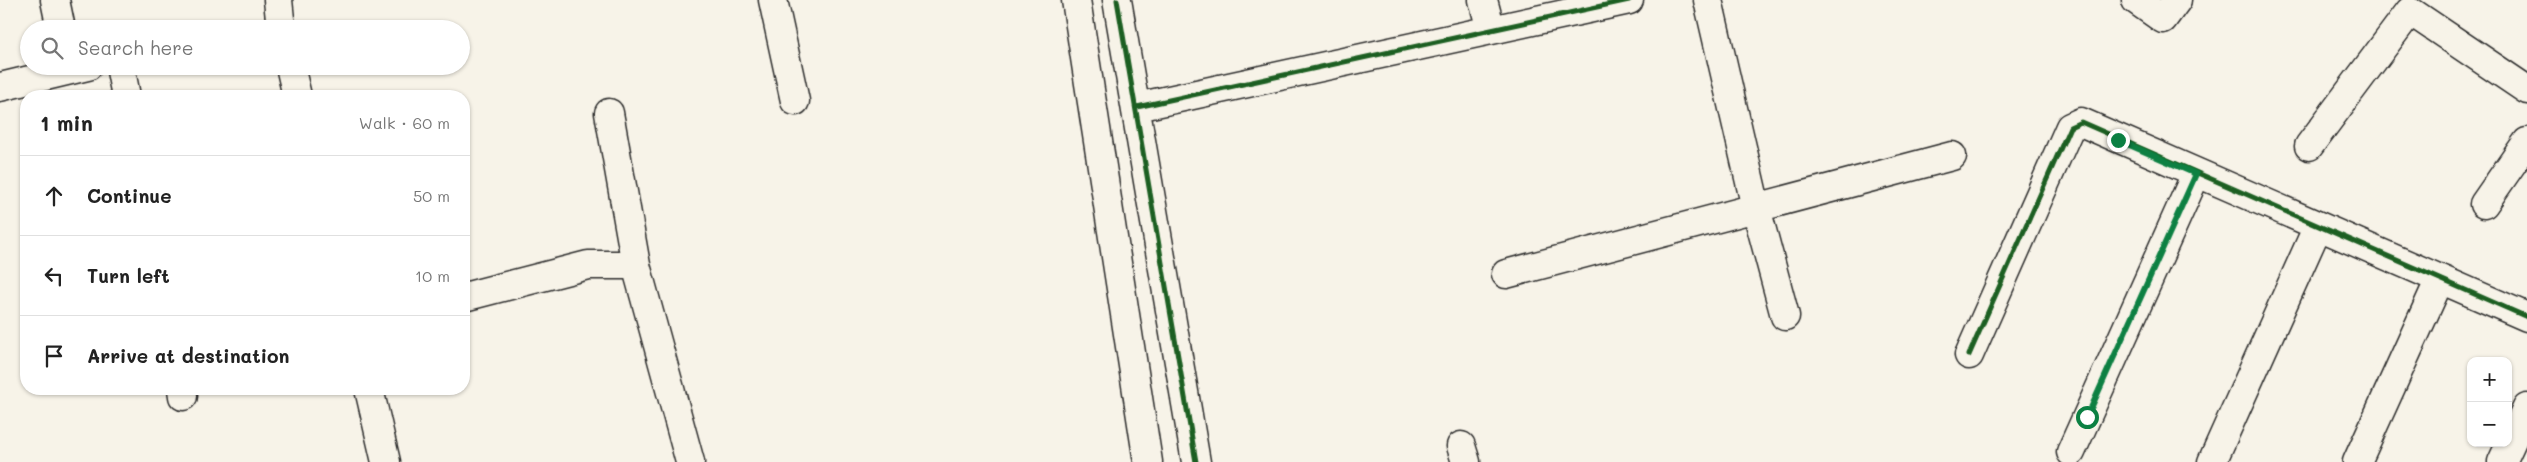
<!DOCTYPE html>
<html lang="en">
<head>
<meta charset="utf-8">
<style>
  :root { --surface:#fff; --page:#f6f6f6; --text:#222; --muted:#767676; --line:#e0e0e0 }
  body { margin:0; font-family:Mali,sans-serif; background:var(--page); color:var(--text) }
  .controls { position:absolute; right:15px; bottom:15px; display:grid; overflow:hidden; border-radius:10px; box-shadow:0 1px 4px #0004 }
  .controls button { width:45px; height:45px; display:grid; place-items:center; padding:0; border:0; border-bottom:1px solid var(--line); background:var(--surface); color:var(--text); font:25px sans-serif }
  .stop { position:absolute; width:15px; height:15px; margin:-11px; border:4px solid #0b8043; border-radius:50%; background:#fff }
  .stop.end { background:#0b8043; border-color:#fff; box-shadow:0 1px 5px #0008 }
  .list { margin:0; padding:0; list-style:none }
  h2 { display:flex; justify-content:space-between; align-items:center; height:65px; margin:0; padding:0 20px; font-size:21px }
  h2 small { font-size:16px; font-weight:400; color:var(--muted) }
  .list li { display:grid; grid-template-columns:32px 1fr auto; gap:15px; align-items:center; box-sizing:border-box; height:80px; padding:0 20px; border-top:1px solid var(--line) }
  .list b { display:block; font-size:19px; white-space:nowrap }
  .list em { font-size:16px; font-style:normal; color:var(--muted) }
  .icon { flex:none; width:28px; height:28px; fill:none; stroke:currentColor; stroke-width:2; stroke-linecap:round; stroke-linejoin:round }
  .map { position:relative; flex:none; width:2527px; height:462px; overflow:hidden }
  .search { position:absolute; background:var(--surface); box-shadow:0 1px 4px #0004; left:20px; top:20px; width:450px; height:55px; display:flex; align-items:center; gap:12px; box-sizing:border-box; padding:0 18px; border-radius:28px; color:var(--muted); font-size:19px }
  .panel { position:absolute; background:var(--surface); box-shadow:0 1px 4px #0004; left:20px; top:90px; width:450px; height:305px; border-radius:20px }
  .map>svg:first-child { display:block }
</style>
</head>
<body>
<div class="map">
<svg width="2527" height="462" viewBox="0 0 2527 462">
  <rect width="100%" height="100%" fill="#f7f3e8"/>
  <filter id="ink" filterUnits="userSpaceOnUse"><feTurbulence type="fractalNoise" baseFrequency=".02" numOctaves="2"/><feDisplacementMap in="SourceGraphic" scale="10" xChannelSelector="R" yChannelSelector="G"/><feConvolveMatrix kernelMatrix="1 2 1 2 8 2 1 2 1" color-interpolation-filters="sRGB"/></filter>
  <g filter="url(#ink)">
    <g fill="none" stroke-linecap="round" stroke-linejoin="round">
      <g stroke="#2b2b2b" stroke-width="31">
        <path id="minor" d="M55,0L61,29
          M278,0L281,29
          M773,0L795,101
          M1076,0L1148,462
          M1117,0L1196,462
          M1483,0L1491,30
          M1708,0L1756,208L1785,316
          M2136,0L2163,19L2177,0
          M120,66L126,96
          M290,66L297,96
          M0,87L88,66
          M1137,107L1629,0
          M609,113L636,265L690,462
          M2309,146L2410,11L2527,90
          M2484,204L2527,142
          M1506,274L1952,156
          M464,297L588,265H636
          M1969,355L2070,127L2081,122L2527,317
          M182,389L183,396
          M369,389L386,462
          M1461,446L1466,462
          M2071,452L2196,174
          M2212,462L2318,226
          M2357,462L2440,279
          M2502,462L2527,408"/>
      </g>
      <use href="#minor" stroke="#f7f3e8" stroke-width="28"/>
      <g stroke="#f7f3e8" stroke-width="8">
        <path id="cycleway" d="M1117,0L1196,462
          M1137,107L1629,0
          M1969,355L2070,127L2081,122L2527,317"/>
      </g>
      <use href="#cycleway" stroke="#1b5e20" stroke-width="5"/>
    </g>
  </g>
  <g fill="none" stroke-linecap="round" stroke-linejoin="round" filter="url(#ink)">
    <path stroke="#0b8043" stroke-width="6" d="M2087,417L2196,174L2118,140"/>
  </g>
</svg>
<div class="controls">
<button>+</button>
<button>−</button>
</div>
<div class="stop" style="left:2087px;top:417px"></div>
<div class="stop end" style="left:2118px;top:140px"></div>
<div class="search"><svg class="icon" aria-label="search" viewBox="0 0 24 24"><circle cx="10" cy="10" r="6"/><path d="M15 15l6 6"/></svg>Search here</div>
<section class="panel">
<h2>1 min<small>Walk · 60 m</small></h2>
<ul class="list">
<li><svg class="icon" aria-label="ahead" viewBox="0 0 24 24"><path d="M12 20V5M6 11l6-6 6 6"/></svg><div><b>Continue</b></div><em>50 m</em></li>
<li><svg class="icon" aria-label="left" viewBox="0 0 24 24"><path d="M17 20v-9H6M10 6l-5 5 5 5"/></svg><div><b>Turn left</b></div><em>10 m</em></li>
<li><svg class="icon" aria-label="arrive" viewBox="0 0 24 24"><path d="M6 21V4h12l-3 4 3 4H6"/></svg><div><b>Arrive at destination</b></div></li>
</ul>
</section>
</div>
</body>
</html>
